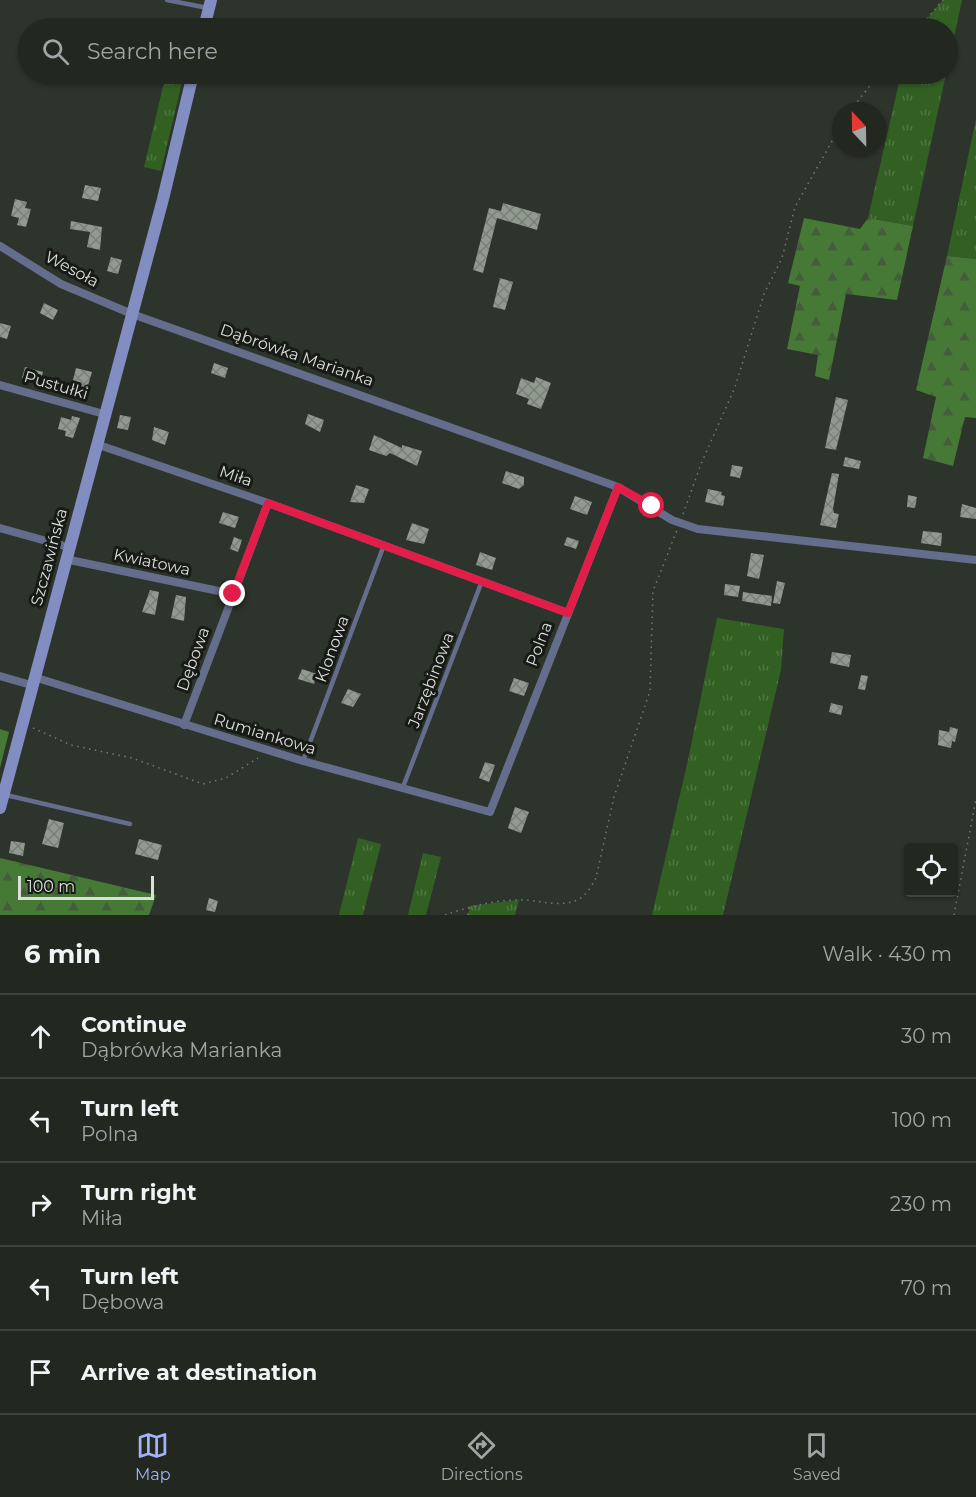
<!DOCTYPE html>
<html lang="en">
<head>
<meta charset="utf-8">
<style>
  :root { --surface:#222720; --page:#2e332d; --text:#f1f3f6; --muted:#a2a5a5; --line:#3f443e; --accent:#a1b3fd }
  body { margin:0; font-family:Montserrat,sans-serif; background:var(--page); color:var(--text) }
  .controls { position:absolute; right:18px; bottom:18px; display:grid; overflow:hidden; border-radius:6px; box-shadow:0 2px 4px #0004 }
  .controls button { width:54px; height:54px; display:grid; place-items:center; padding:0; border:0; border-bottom:2px solid var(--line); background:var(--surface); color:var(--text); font:30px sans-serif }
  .compass { position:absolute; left:832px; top:102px; width:54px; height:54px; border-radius:50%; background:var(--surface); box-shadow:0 2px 4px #0004; rotate:338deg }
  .scale { position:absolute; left:18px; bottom:15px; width:136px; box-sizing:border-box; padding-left:6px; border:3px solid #dbdfd9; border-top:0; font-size:16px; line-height:21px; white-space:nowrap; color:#dbdfd9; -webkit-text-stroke:4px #171a16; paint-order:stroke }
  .stop { position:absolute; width:18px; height:18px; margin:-14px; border:4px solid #e11d48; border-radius:50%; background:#fff }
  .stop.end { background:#e11d48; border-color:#fff; box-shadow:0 2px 6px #0008 }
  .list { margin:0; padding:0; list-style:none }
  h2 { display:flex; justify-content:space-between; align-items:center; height:78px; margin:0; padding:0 24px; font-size:26px }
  h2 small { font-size:20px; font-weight:400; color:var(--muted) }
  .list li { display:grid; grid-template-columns:39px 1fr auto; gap:18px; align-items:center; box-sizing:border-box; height:84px; padding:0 24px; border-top:2px solid var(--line) }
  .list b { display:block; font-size:22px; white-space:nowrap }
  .list p { margin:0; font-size:20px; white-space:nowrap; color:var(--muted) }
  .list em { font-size:20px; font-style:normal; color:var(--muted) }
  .icon { flex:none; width:33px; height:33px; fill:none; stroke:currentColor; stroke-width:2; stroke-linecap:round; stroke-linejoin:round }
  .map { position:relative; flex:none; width:976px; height:915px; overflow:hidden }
  .search { position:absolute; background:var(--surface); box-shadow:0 2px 4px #0004; left:18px; right:18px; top:18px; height:66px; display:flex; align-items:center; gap:15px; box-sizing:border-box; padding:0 21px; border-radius:33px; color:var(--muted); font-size:22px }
  .sheet { height:498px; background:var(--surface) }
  nav { display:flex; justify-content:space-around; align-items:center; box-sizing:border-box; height:84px; border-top:2px solid var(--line); background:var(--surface); font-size:16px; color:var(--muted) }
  nav a { display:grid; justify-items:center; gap:3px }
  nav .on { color:var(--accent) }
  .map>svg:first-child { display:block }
</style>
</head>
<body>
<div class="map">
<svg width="976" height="915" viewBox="0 0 976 915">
  <defs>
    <pattern id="grass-tufts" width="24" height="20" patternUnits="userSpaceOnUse" patternTransform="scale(1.5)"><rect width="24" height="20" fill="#326023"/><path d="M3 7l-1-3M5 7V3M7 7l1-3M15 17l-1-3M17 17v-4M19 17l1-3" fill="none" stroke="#4f7642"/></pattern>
    <pattern id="forest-firs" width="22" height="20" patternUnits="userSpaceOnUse" patternTransform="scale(1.5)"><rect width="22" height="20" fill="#457935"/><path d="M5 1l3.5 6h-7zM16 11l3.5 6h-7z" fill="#445e3b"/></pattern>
    <pattern id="building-cross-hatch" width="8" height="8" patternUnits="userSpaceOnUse" patternTransform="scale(1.5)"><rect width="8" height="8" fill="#919a8f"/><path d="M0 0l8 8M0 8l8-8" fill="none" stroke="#798078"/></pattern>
  </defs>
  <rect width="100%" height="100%" fill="#2d342b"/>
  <path fill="url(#grass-tufts)" d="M943,0H962L948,65V28H919Z
    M166,74H184L161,171L144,167Z
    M901,74H946L913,226L868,218Z
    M976,119V259L947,256Z
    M717,618L784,629L781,670L723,915H652L688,760Z
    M358,838L381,844L363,915H339Z
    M423,853L441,857L426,915H408Z
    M519,900L515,915H468L470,906Z"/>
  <path fill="url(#forest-firs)" d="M804,218L860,229L868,218L913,226L897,300L846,294L829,380L815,376L818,355L787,349L800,286L788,283Z
    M947,256L976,259V418L965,417L953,466L923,458L936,397L916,390Z
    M0,729L9,732L0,768Z
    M0,858L156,895L149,915H0Z"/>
  <path fill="url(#building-cross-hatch)" d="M85,185L101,188L98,201L82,198Z
    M15,199L27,202L25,208L31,209L26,227L17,225L19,218L11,216Z
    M503,203L541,214L537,230L497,218L483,273L473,270L489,208L501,211Z
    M71,221L102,227L100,250L87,247L90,232L70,229Z
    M111,257L122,260L118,274L107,271Z
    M500,278L513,282L505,310L493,307Z
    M44,303L58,310L53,320L40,313Z
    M0,323L11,326L7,339L0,337Z
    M214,363L228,368L225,378L211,373Z
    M25,367L43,372L40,383L22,378Z
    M76,368L92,372L86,392L71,388Z
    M536,377L551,383L541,409L527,404L529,399L516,394L521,378L534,383Z
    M836,397L848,400L836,450L825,448Z
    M308,414L324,420L320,432L305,424Z
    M120,415L131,417L128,430L117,428Z
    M72,416L80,418L73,438L65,436L66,431L58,429L61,417L71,420Z
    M154,427L169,432L165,445L152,440Z
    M374,435L402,448V445L422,451L417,466L390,453L386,456L369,450Z
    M845,457L861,461L859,469L843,466Z
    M732,465L743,467L740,478L730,476Z
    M506,471L524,477V485L519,489L502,483Z
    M832,473L839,474L833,509L834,513L839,514L836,528L820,525Z
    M356,485L369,489L364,503L350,502Z
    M708,489L722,492L721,495L725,496L723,506L705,502Z
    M908,495L917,497L915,508L907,507Z
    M575,496L592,502L587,515L570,509Z
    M962,504L976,508V519L960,517Z
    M223,512L239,517L235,528L219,523Z
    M412,523L429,529L424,544L406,540Z
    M923,531L942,533L941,546L921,543Z
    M234,537L242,540L238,552L230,549Z
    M567,537L579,541L576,549L564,545Z
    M480,552L496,558L492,570L476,565Z
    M751,553L764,555L759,579L747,576Z
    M777,581L785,583L780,604L773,603Z
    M725,584L740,586L738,597L724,595Z
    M150,590L159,592L155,615L142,612Z
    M743,592L772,596L771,606L742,601Z
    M176,595L186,597L184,621L171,618Z
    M832,652L851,655L849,667L830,663Z
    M302,669L317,674L314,684L298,679Z
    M861,675L868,676L865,690L858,689Z
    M514,678L529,683L524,696L509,691Z
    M348,689L361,694L353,707L341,703Z
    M831,703L843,706L841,715L829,712Z
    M950,727L958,729L955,742L952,741L951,748L938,745L939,730L949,732Z
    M485,762L495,765L489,782L479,778Z
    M515,807L529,812L521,833L508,828Z
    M49,819L64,823L58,848L42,844Z
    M139,839L162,845L158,860L135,854Z
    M11,841L25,843L23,856L9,853Z
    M209,898L218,901L215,912L206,910Z"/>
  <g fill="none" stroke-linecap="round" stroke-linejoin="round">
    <path stroke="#747a72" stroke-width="1.5" stroke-dasharray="1.5 4.5" stroke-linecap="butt" d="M919,28L943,0
      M850,111L879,74
      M683,514L701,464L735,387L764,294L782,258L795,207L841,125
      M33,728L71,745L132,758L203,784L226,778L258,758
      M445,915C468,907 494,900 518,900C537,899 560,909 579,899C587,895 592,885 596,878L614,797L650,691L653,591L677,530
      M468,915L470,907
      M954,915L976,799"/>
    <path stroke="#656d8d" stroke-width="4.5" d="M167,0L208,8
      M303,761L384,545
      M403,787L482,581
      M6,795L130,824"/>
    <path stroke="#656d8d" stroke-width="8" d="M0,246L61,284L132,314L618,487L672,520L698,529L976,560
      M0,385L104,414
      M96,444L268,503L568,613
      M0,528L68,547
      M65,559L233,594
      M0,676L31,685
      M34,677L303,761L490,812L618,487
      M184,725L268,503"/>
    <path stroke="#828ec1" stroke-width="12" d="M204,28L211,0
      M0,808L163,199L193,74"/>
  </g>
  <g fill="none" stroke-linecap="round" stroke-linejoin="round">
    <path stroke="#e11d48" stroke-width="8" d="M233,594L268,503L568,613L618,487L652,506"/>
  </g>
  <g text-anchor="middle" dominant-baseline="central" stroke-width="6" stroke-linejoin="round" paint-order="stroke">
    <g font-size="16" fill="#dbdfd9" stroke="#171a16">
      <text transform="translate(72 269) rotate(28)">Wesoła</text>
      <text transform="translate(297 355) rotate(19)">Dąbrówka Marianka</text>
      <text transform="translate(56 385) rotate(16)">Pustułki</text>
      <text transform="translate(236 476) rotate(19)">Miła</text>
      <text transform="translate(49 557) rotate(-75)">Szczawińska</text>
      <text transform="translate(152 562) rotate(12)">Kwiatowa</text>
      <text transform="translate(539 644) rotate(-69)">Polna</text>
      <text transform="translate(332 649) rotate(-70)">Klonowa</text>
      <text transform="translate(193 659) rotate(-70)">Dębowa</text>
      <text transform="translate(431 680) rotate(-69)">Jarzębinowa</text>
      <text transform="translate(265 734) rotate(17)">Rumiankowa</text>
    </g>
  </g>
</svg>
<div class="controls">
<button><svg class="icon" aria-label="locate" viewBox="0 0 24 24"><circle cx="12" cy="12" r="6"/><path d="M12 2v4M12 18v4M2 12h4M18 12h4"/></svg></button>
</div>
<svg class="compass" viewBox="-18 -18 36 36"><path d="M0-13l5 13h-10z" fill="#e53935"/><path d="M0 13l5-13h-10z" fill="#a2a5a5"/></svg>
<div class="scale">100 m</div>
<div class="stop" style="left:652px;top:506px"></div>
<div class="stop end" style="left:233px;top:594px"></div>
<div class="search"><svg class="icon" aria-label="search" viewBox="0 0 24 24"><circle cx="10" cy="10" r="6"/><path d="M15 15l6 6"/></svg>Search here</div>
</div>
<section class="sheet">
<h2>6 min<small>Walk · 430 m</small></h2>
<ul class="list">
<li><svg class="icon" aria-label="ahead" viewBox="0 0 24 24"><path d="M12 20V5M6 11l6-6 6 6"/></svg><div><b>Continue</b><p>Dąbrówka Marianka</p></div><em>30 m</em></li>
<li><svg class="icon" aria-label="left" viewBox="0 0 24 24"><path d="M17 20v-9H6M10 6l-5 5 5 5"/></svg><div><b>Turn left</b><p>Polna</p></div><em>100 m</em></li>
<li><svg class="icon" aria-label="right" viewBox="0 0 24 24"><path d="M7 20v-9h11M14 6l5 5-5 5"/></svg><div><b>Turn right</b><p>Miła</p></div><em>230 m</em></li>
<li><svg class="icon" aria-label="left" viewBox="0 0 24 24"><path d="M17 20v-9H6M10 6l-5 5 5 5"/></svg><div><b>Turn left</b><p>Dębowa</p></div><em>70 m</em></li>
<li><svg class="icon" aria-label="arrive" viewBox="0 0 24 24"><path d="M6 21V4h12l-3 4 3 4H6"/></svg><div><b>Arrive at destination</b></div></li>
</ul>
</section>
<nav>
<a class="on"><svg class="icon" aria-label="map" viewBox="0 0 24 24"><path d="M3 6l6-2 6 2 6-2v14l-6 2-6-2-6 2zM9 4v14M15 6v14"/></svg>Map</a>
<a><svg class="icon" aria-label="directions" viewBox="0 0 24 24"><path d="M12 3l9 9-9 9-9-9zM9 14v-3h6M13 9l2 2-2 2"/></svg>Directions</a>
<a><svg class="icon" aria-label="saved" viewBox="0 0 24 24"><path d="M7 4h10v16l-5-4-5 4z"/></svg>Saved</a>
</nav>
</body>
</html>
